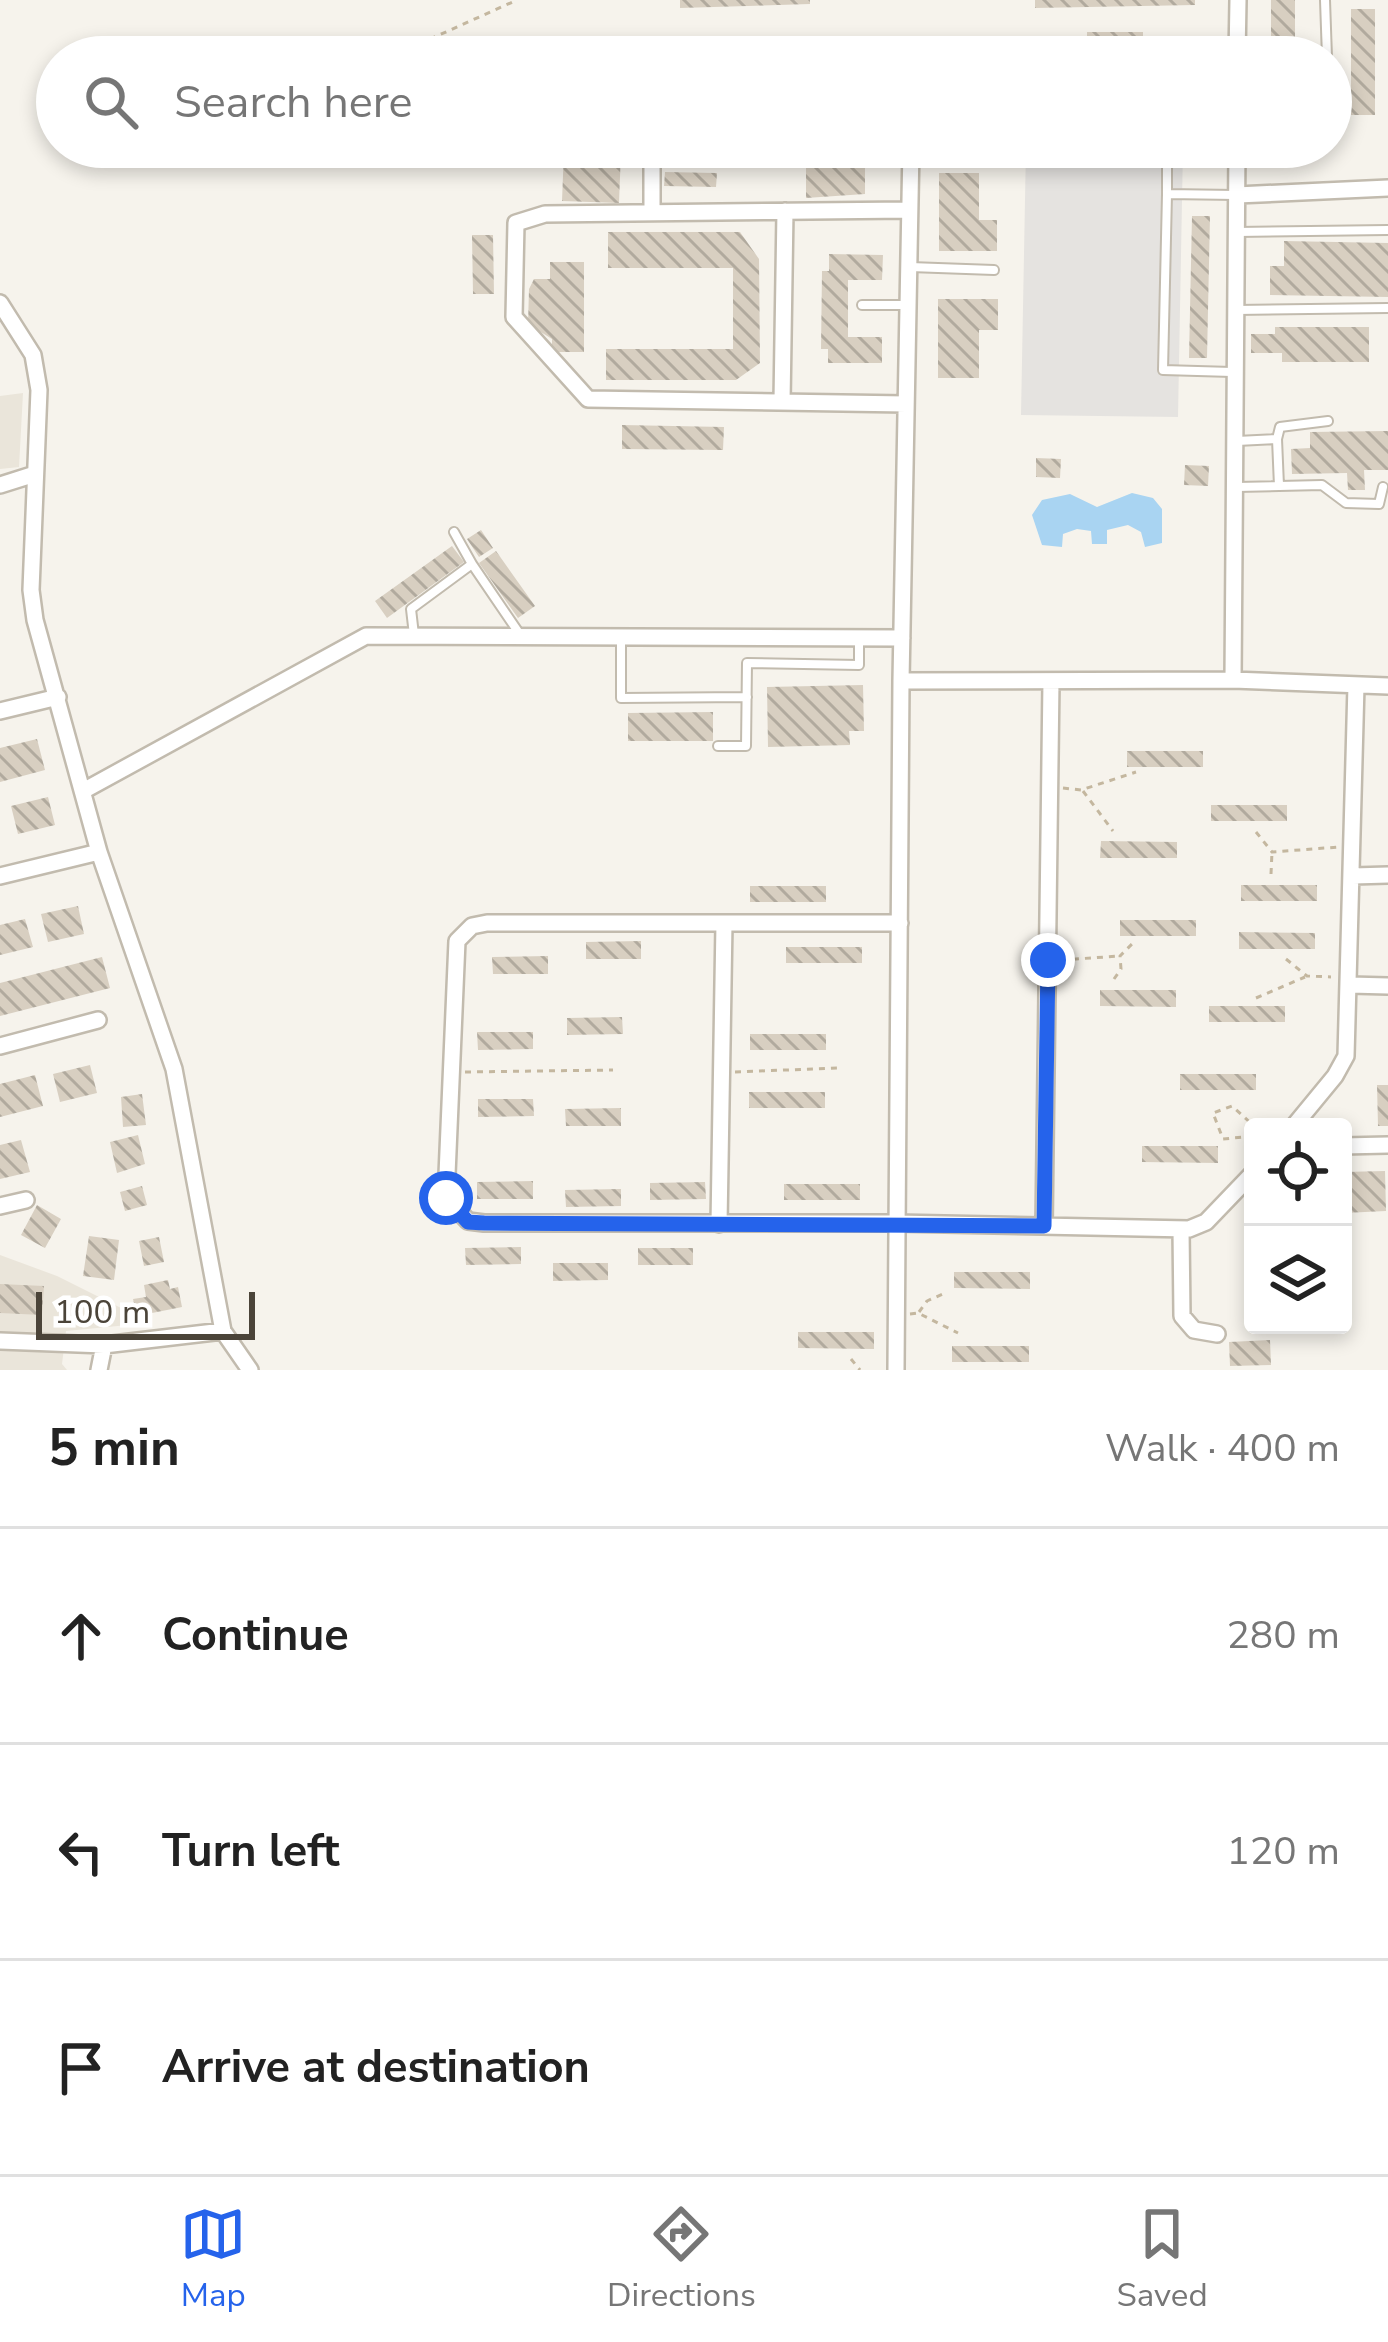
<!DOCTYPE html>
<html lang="en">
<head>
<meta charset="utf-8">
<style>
  :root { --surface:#fff; --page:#f2f2f2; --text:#222; --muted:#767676; --line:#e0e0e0; --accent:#2563eb }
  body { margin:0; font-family:"Nunito Sans",sans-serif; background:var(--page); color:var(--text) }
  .controls { position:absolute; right:36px; bottom:36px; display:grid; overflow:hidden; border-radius:12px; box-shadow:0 6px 18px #0003 }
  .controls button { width:108px; height:108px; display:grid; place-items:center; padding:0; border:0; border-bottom:3px solid var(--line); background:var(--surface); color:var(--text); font:60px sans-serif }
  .scale { position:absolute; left:36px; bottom:30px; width:219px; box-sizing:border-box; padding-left:12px; border:6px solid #4b4439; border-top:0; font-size:33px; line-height:42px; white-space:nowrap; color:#4b4439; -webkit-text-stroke:9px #fff; paint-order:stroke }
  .stop { position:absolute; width:36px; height:36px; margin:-27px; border:9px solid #2563eb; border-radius:50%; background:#fff }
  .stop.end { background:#2563eb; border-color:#fff; box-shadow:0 3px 12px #0008 }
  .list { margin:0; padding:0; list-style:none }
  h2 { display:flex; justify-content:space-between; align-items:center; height:156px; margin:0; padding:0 48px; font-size:51px }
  h2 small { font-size:39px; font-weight:400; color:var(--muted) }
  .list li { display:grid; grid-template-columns:78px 1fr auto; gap:36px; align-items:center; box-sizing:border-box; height:216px; padding:0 48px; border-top:3px solid var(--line) }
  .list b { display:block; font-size:45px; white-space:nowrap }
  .list em { font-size:39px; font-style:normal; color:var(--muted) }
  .icon { flex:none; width:66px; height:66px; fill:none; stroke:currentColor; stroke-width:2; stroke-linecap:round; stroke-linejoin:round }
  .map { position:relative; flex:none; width:1388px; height:1370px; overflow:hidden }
  .search { position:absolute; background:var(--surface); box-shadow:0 6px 18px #0003; left:36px; right:36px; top:36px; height:132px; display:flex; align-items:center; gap:30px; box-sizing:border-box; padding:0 42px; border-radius:66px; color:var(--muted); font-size:45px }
  .sheet { height:804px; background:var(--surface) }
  nav { display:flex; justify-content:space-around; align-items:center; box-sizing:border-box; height:168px; border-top:3px solid var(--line); background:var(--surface); font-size:33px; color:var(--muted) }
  nav a { display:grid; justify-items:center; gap:6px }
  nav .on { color:var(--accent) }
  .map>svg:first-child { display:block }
</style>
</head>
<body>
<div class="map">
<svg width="1388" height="1370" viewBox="0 0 1388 1370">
  <defs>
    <pattern id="building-back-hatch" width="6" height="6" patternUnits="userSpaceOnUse" patternTransform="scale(3)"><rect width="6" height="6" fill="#d8cfc1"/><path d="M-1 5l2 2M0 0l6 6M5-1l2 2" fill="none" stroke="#b1aa9e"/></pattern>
  </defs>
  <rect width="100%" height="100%" fill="#f6f3ec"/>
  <path fill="#eae5da" d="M23,393L19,467L0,469V396Z
    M0,1255L57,1276L133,1314L128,1325L66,1331L62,1364L67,1370H0Z"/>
  <path fill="#e5e3e0" d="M1026,147H1183L1178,417L1021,415Z"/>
  <path fill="#a9d4f2" d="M1132,493L1153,498L1162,509V543L1145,547L1141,532L1128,525L1107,530V544H1092L1091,531L1077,529L1063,534L1062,547L1042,545L1032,515L1042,500L1070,494L1097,507Z"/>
  <path fill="url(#building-back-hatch)" d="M680,0H810V4L680,8Z
    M1035,0H1195V5L1035,8Z
    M1271,0H1295V57H1271Z
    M1351,9H1375V115H1351Z
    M1087,32H1143V40H1181V57H1051V40H1087Z
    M957,40H981L980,57H957Z
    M564,150L621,151L619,203L562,201Z
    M806,163L865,166V194L806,198Z
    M665,172L717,173L716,187L664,186Z
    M939,173H979V220H997V251H939Z
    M1192,216H1210L1207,358H1189Z
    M608,232H740L759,259L760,363L736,380H606V349H733V268H608Z
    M472,235H493L494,294H473Z
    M1284,241L1388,243V297L1270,295V266H1284Z
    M829,254L883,255L882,280H848V337H882V363H828V349H821L822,271H829Z
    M550,262H584V352H552V339L528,324L529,289L534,279H550Z
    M938,299H998V330H979V378H938Z
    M1275,327H1369V362H1282V353H1251V334H1275Z
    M622,425L724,427L723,450L622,449Z
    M1388,431V470H1364L1365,490H1348L1347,473L1292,474L1291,449L1310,448V432Z
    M1036,458L1061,459L1060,478L1036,477Z
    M1185,465L1209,466L1208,486L1184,485Z
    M481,530L493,548L479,557L467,539Z
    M452,546L464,562L387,618L375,601Z
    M496,551L535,606L518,618L479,563Z
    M863,685L864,731H849L850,745L768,747L767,687Z
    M713,712V741H628V713Z
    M37,739L45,770L0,782V748Z
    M1127,751H1203V767H1127Z
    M48,797L55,825L18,834L11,806Z
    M1211,805H1287V821H1211Z
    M1101,841L1177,842V858H1100Z
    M1241,885H1317V901H1241Z
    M750,886H826V902H750Z
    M78,906L84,934L48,942L41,914Z
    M25,919L33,947L0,955V925Z
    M1120,920H1196V936H1120Z
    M1239,932L1315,933V949H1239Z
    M641,941V959H586V942Z
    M786,947H862V963H786Z
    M548,956V974H493L492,957Z
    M102,957L110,988L0,1016V983Z
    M1100,990H1176V1007L1100,1006Z
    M1209,1006H1285V1022H1209Z
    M622,1017L623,1034L567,1035V1018Z
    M477,1032H533V1049L478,1050Z
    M750,1034H826V1050H750Z
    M90,1065L97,1093L60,1102L53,1074Z
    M1180,1074H1256V1090H1180Z
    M35,1075L43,1106L0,1117V1084Z
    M1377,1085H1388V1126H1378Z
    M749,1092H825V1108H749Z
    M142,1094L146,1125L123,1127L121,1097Z
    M478,1099H533L534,1116L478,1117Z
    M621,1108V1126H566L565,1109Z
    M138,1135L145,1164L117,1173L110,1142Z
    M21,1140L30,1172L0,1179V1145Z
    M1142,1146H1218V1163L1142,1162Z
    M1385,1171L1386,1211L1344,1213L1343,1172Z
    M533,1181V1199H477V1182Z
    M705,1182L706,1199L650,1200V1183Z
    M784,1184H860V1200H784Z
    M142,1186L147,1205L125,1211L120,1192Z
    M621,1189V1206L566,1207L565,1190Z
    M37,1205L61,1219L45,1248L21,1235Z
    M89,1236L119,1240L114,1280L83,1276Z
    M159,1237L164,1262L144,1266L139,1241Z
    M521,1247V1264L466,1265L465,1248Z
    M638,1248H693V1265H638Z
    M553,1263H608V1280L553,1281Z
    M954,1272H1030V1289L954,1288Z
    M168,1280L170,1289L178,1287L182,1307L137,1316L133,1299L146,1297L144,1285Z
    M0,1284L44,1286L42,1315L0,1313Z
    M798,1332H874V1349L798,1348Z
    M1270,1340L1271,1365L1230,1366L1229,1342Z
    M952,1346H1029V1362H952Z"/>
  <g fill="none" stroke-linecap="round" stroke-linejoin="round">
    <g stroke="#c2bbae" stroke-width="12">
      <path id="lane" d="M1325,0L1327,57
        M1167,194V147
        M1237,232L1388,230
        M910,267L994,270
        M862,305H906
        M1236,310L1388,308
        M1232,372L1163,370L1167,194L1236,195
        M1277,439L1280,427L1328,421
        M1237,441L1277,439L1279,486L1237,487
        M1279,486L1322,485L1346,503L1379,504L1383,487
        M454,532L472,564
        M414,635L411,609L472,564L521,636
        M621,639V698L747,697
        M718,746H746L747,663L859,665V639"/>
    </g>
    <g stroke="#c2bbae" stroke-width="20">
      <path id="street" d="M1237,57L1238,0
        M1237,195L1388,188
        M652,213V147
        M0,303L33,355L39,390L31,590L35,620L99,852
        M782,402L785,211
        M906,404L588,399L514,317L516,223L545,214L909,210
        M0,485L35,474
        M1233,680L1237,147
        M901,681L1233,680L1388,686
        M0,711L58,697
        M83,791L366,636L902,638
        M0,876L99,852L174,1069L223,1331L250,1370
        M1353,876L1388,875
        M900,923H487L472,926L457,941L446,1198L468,1221L484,1223H896L1189,1229L1206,1222L1253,1173
        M1350,985L1388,986
        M0,1046L98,1020
        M1293,1127L1335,1076L1346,1056L1356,685
        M1343,1146L1388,1145
        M0,1206L26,1200
        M719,1224L724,923
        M1044,1226L1051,681
        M1181,1229L1182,1316L1194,1330L1217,1334
        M0,1341L104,1345L223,1331
        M99,1370L104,1345
        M896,1370L901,681L911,147"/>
    </g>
    <path stroke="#c4b79f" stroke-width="3" stroke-dasharray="6 6" stroke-linecap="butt" d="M408,49L517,0
      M1063,788L1081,790L1136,772
      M1083,791L1113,831
      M1256,832L1272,852L1339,847
      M1271,874L1272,852
      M1286,959L1307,976L1331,977
      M1061,960L1120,956
      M1114,979L1121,969L1120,956L1134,942
      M1256,998L1305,977
      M465,1072L613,1070
      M735,1072L837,1068
      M1253,1136L1223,1139L1213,1113L1232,1106L1255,1127
      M919,1312L927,1301L945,1293
      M910,1314L918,1313L958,1333
      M851,1359L860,1370"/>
    <use href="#lane" stroke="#fff" stroke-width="8"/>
    <use href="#street" stroke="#fff" stroke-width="15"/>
  </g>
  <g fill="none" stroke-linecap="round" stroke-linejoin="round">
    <path stroke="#2563eb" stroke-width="15" d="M446,1198L468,1222L484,1223L1044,1226L1048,960"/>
  </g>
</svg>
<div class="controls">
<button><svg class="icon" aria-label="locate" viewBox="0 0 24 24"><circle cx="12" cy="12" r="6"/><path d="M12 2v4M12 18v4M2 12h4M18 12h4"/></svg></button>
<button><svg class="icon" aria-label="layers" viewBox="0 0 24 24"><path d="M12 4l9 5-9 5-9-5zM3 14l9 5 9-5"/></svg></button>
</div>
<div class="scale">100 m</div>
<div class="stop" style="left:446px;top:1198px"></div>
<div class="stop end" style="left:1048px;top:960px"></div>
<div class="search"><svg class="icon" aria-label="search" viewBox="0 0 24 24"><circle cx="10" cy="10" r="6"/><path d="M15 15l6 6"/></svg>Search here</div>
</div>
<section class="sheet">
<h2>5 min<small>Walk · 400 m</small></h2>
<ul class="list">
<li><svg class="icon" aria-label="ahead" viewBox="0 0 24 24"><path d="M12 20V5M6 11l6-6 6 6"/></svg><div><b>Continue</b></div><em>280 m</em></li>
<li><svg class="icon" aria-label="left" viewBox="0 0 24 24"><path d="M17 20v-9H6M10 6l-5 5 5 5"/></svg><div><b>Turn left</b></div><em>120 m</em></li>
<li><svg class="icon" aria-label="arrive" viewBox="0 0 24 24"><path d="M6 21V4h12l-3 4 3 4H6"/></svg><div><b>Arrive at destination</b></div></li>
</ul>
</section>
<nav>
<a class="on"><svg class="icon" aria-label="map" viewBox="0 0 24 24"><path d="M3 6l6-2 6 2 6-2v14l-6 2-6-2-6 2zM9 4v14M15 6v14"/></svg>Map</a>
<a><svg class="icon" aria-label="directions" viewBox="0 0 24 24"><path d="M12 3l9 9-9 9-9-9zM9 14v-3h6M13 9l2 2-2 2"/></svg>Directions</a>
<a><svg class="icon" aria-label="saved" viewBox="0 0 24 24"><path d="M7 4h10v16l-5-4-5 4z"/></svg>Saved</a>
</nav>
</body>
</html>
